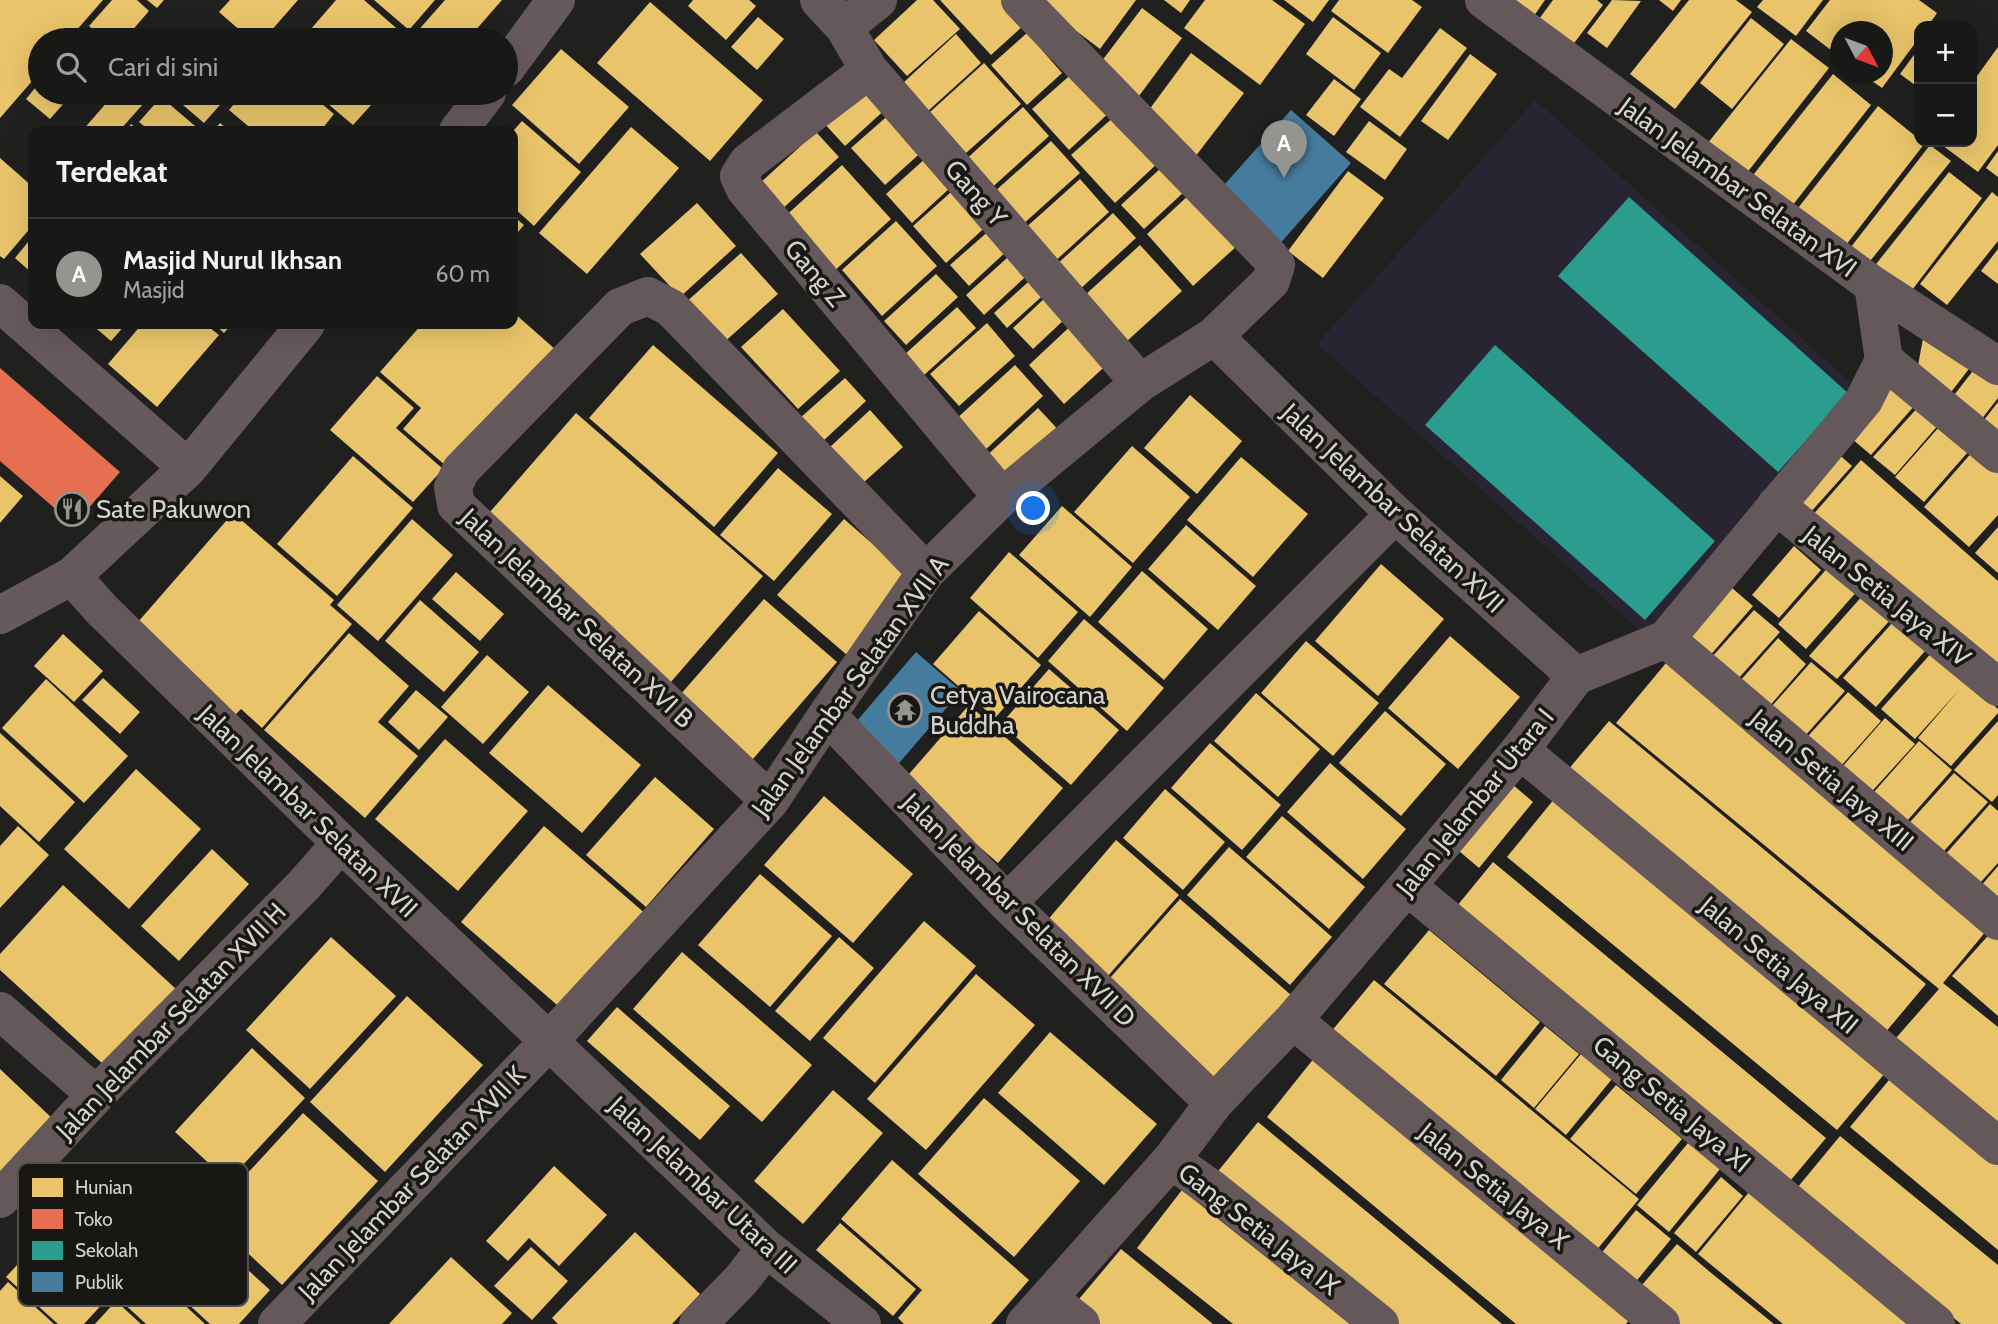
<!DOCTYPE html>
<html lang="id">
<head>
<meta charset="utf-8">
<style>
  :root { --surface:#181816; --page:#21211f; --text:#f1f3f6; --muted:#9fa0a1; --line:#363735; --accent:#949491 }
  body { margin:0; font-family:Cabin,sans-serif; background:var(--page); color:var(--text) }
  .controls { position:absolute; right:21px; top:21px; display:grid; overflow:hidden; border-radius:14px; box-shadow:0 7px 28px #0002 }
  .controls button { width:63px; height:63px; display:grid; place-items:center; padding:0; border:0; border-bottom:2px solid var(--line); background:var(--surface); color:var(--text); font:35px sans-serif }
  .compass { position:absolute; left:1830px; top:21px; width:63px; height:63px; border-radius:50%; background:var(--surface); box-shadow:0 7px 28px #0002; rotate:131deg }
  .you { position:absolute; left:1034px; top:509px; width:24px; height:24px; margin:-18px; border:5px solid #fff; border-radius:50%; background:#1a73e8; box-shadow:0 0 0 10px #1a73e833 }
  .badge { display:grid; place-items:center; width:46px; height:46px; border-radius:50%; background:var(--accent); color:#fff; font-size:23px; font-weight:700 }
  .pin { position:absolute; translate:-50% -58px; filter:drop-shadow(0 2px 4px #0008) }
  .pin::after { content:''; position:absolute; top:37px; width:24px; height:21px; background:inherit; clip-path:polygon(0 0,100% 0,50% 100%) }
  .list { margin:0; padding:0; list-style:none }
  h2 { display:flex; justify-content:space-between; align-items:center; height:91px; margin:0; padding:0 28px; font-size:30px }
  h2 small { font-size:23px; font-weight:400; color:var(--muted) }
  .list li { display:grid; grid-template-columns:46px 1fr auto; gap:21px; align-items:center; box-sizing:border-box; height:112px; padding:0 28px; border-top:2px solid var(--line) }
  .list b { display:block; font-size:26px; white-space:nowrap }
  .list p { margin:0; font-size:23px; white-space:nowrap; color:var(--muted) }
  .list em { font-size:23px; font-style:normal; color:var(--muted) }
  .icon { flex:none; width:38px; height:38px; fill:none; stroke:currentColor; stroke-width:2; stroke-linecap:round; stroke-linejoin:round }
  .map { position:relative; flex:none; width:1998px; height:1324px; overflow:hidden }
  .search { position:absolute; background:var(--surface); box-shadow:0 7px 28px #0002; left:28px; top:28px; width:490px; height:77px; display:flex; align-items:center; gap:18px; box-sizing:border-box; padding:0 24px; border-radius:38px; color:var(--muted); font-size:26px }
  .panel { position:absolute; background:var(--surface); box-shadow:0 7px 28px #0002; left:28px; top:126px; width:490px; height:203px; border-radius:14px }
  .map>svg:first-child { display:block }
</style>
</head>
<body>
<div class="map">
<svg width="1998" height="1324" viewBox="0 0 1998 1324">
  <rect width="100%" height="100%" fill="#20201e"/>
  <path fill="#292432" d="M1535,100L1862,392L1646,636L1317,344Z"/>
  <path fill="#e9c46a" d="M0,0H103L68,40H40V72L0,118Z
    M112,0H137L149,11L124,40H105L89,26Z
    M147,0H164L157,8Z
    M230,0H298L263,40H251L219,12Z
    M336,0H364L410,40H308L304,37Z
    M374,0H435L409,30Z
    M445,0H502L467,40H422L415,34Z
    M693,0H749L756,6L726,40L688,6Z
    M917,0H933L960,29L907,76L874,40Z
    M940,0H1003L1025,24L991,55Z
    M1045,0H1136L1100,49L1042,5Z
    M1164,0H1190L1181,13Z
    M1205,0H1272L1305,24L1260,85L1184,28Z
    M1284,0H1329L1313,22Z
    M1339,0H1412L1422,7L1388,53L1331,11Z
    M1504,0H1545L1531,20Z
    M1553,0H1597L1603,5L1565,55L1531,30Z
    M1612,0L1641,1L1607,48L1587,33Z
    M1659,0H1681L1673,11Z
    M1689,0H1736L1752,12L1675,109L1630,74Z
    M1763,0H1823L1796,36L1757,7Z
    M1830,0H1919L1937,13L1928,26H1919V38L1882,88L1862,74H1882V32H1840V57L1806,31Z
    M650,2L763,100L710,161L597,63Z
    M1142,8L1182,38L1139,96L1098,66Z
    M758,17L784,39L757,70L731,47Z
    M1333,17L1381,53L1354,90L1306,54Z
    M1751,18L1784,44L1732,109L1700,83Z
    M83,28L96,40H72Z
    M1440,28L1467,48L1400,137L1360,107L1389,69L1402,78Z
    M154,32L164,40H147Z
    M1027,33L1062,73L1027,105L991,65Z
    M956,34L981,63L928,111L903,83Z
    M1791,39L1829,68L1746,174L1707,144Z
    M1998,47V145L1978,172L1938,142H1972V83Z
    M1919,48V88L1900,74Z
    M561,49L629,107L579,164L512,105Z
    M1191,53L1244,93L1195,157L1143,118Z
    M1470,54L1497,74L1448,140L1421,121Z
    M984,63L1021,104L966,153L930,112Z
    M1076,70L1112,110L1069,150L1032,109Z
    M1833,74L1871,105L1785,215L1746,184Z
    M1334,79L1361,99L1334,136L1306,115Z
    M40,82V93H73L50,119L26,99Z
    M866,82L888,107L845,146L822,121Z
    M115,93H153L119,131H82Z
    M169,93H222L227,97L204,123Z
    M243,93H309L334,114L322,129L324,131H254L229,110Z
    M315,93H360L372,104L353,125Z
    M161,97L201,131H150L139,122Z
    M1878,106L1919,139V142L1925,143L1839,254L1791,217Z
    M1023,107L1049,136L987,192L961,164Z
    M892,112L926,148L885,185L851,148Z
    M1116,115L1159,162L1115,203L1071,155Z
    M522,121L581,172L534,226L513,207V131Z
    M1369,121L1407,149L1385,180L1346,152Z
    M220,123L230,131H213Z
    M131,124L139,131H125Z
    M631,127L679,168L587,274L539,233Z
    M816,132L839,157L781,210L758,185Z
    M1051,141L1080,173L1022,225L993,193Z
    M1930,145L1951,161L1862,271L1844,256Z
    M1998,151V177L1986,168Z
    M927,157L952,186L912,223L886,194Z
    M0,158L33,187V225L4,259L0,256Z
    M842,165L891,219L831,274L782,219Z
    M1163,166L1185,191L1144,229L1121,205Z
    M1348,171L1384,198L1323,278L1288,251Z
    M1949,172L1982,198L1903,302L1869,273Z
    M1080,179L1109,212L1052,264L1022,231Z
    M959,185L991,222L946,263L913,226Z
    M1992,192L1998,197V241L1947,305L1920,284Z
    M1191,193L1238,245L1193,286L1147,234Z
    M697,203L736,246L680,297L640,254Z
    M1113,213L1136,238L1078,291L1055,266Z
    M513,216L524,225L513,238Z
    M896,221L937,266L882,316L842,270Z
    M991,229L1009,249L969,286L950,265Z
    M33,236V274L15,258Z
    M1140,245L1182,291L1126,342L1084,296Z
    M1017,249L1034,269L984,315L966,295Z
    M1998,249V284L1981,271Z
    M741,253L778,294L721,345L684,304Z
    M936,274L958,297L906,345L884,321Z
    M1036,275L1049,290L1007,328L994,313Z
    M1047,296L1066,318L1033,349L1013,328Z
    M957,307L976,328L923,376L904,355Z
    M783,309L840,371L798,409L741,347Z
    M513,312L556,350L452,471L403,429L421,408L380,372L422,324H513Z
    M1078,319L1113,359L1064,404L1029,365Z
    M1926,322L1975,361L1948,396L1917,371Z
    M987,323L1015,356L959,406L930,374Z
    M91,324H126L111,341Z
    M142,324H205L219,335L157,407L108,364Z
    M214,324H232L224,333Z
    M653,345L778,453L714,527L589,418Z
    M1979,363L1998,379V398L1977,425L1948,403Z
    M1015,365L1043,396L983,452L955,420Z
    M377,376L414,408L396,428L443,469L413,502L330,430Z
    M845,378L866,401L822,442L800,418Z
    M1890,381L1916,404L1871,455L1845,433Z
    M1190,395L1242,441L1197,494L1144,448Z
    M1998,402V445L1977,429Z
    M1920,405L1940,423L1895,475L1873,457Z
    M1038,408L1065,437L1006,491L980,462Z
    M870,410L903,447L863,483L830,447Z
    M576,413L763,576L670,683L483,520Z
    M1939,427L1968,452L1924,502L1895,477Z
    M1132,446L1190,497L1133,563L1074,512Z
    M1834,450L1852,466L1809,514L1793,498Z
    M1974,450L1998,472V515L1969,547L1924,507Z
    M353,456L413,508L337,596L277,544Z
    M1241,457L1308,514L1253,577L1187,520Z
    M1861,460L1998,581V682L1811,517Z
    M778,468L832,514L774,581L720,535Z
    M0,476L23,496L0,523Z
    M1062,506L1132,567L1090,617L1019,555Z
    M233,513L334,600L330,605L352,624L262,728L241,709L232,718L131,630Z
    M412,519L453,555L378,641L337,605Z
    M844,519L913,579L847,655L777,595Z
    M1186,525L1256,586L1218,630L1148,569Z
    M1998,527V573L1975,553Z
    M1794,546L1821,570L1779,618L1752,595Z
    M1009,552L1078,612L1038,658L970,598Z
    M1381,564L1444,619L1378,696L1315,641Z
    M1831,564L1859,589L1806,649L1778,624Z
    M1142,571L1208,629L1164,680L1098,622Z
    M456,572L504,614L480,641L432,599Z
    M1732,588L1753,606L1701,666L1681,647Z
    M1864,594L1892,618L1837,679L1809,656Z
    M764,599L837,662L746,767L673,703Z
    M420,600L479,652L444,692L385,641Z
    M1754,610L1780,632L1729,689L1703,667Z
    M979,611L1041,665L995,718L933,664Z
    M1084,619L1164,688L1127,731L1048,661Z
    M1893,622L1926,650L1876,707L1843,678Z
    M349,633L409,686L378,722L418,756L365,818L264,730Z
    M63,634L103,671L74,702L34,666Z
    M1450,636L1520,697L1458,769L1388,708Z
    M1778,638L1806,664L1761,716L1732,690Z
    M1306,641L1379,703L1333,756L1261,693Z
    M1935,649L1966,681L1998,709V713L1951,766L1918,738L1959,690L1915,739L1881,709Z
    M487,655L529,692L483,744L441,707Z
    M1811,662L1845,691L1796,746L1763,716Z
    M1666,663L1987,930L1943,983L1998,1027V1127L1896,1038L1939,989L1616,723Z
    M1049,669L1119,730L1071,785L1001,724Z
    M103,678L140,712L120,734L82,700Z
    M46,679L128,756L84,803L2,728Z
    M548,685L641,765L582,833L489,753Z
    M416,690L448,717L419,750L388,722Z
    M1848,692L1881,721L1833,775L1800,745Z
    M1256,693L1320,749L1278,797L1214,741Z
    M969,705L1063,788L998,863L903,781Z
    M1385,711L1446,764L1401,816L1339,763Z
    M1885,718L1915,744L1865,799L1836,774Z
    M1609,721L1926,984L1879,1040L1562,777Z
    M1998,721V795L1992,802L1954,770Z
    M0,733L75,802L39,842L0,806Z
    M445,739L528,811L458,891L375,819Z
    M1919,741L1952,770L1899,830L1866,801Z
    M1210,743L1281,805L1242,850L1171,788Z
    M1330,763L1406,829L1363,879L1287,812Z
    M136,769L201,829L129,909L64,849Z
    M1954,773L1988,802L1935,861L1902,831Z
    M655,777L714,829L646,907L586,855Z
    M1506,779L1533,802L1479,868L1452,845Z
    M1165,789L1225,842L1183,890L1123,838Z
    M824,796L913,874L853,943L764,865Z
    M1555,798L1886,1072L1837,1130L1507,857Z
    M1990,804L1998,811V863L1969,895L1936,865Z
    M1282,816L1365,887L1329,929L1246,857Z
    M18,826L49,855L0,908V846Z
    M544,826L647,915L564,1011L461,922Z
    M1116,840L1179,895L1107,977L1045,923Z
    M1229,847L1332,937L1290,985L1187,895Z
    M212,849L249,884L179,961L141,926Z
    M1493,862L1826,1138L1785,1187L1452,912Z
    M1998,866V916L1974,894Z
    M760,874L832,936L770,1007L698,945Z
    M63,885L176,989L105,1066L0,970V954Z
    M1180,899L1291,995L1214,1084L1102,987Z
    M924,921L976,966L875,1083L823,1038Z
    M1994,929L1998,933V1016L1952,976Z
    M1429,930L1540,1022L1496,1076L1384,984Z
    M331,937L396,996L310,1089L246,1030Z
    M839,937L874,968L810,1041L775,1011Z
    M682,952L812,1065L762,1122L633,1009Z
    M976,974L1035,1025L926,1150L867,1099Z
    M1374,980L1639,1199L1590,1258L1325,1039Z
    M407,996L483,1065L385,1172L310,1102Z
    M617,1007L730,1106L700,1140L587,1041Z
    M1545,1026L1579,1054L1534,1108L1501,1080Z
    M1050,1032L1157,1124L1104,1185L998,1093Z
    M252,1048L305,1098L228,1181L175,1132Z
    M1586,1048L1617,1073L1566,1135L1535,1109Z
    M1315,1057L1630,1319L1626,1324H1516L1267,1117Z
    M1899,1068L1998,1150V1250L1850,1127Z
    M0,1069L55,1121L0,1181Z
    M1616,1085L1682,1139L1636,1194L1570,1139Z
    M833,1090L883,1133L803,1224L754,1181Z
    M984,1098L1080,1181L1014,1257L918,1174Z
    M303,1113L378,1181L282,1285L208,1216Z
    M1258,1122L1446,1277L1502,1324H1395L1215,1175Z
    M1840,1136L1998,1265V1324H1961L1797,1188Z
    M1688,1143L1720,1169L1669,1232L1637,1205Z
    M892,1160L1029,1280L991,1324H904L898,1318L922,1290L841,1219Z
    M554,1166L607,1215L559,1266L529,1238L508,1261L486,1241Z
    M1721,1177L1743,1196L1696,1252L1674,1233Z
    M86,1190L152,1250L84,1324H58L6,1277Z
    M1182,1190L1251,1245L1350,1324H1233L1137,1248Z
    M1750,1191L1910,1324H1783L1698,1254Z
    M1636,1210L1671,1239L1629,1290L1595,1261Z
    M194,1221L270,1290L239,1324H210L150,1269Z
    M840,1223L916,1289L893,1316L816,1250Z
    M635,1232L700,1294L672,1324H558L552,1318Z
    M1677,1244L1710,1272L1774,1324H1675L1636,1292Z
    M531,1247L568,1281L532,1320L494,1286Z
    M1121,1249L1213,1324H1096L1074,1305Z
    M451,1257L512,1313L502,1324H389Z
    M147,1270L205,1324H146L120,1300Z
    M8,1282L54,1324H0V1291Z
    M116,1301L141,1324H95Z"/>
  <path fill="#e76f51" d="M0,368L120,472L74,525L0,461Z"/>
  <path fill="#2a9d8f" d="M1629,197L1848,393L1778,472L1558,276Z
    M1495,345L1715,541L1645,620L1425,425Z"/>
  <path fill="#457b9d" d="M1291,110L1351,163L1277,247L1216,194Z
    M916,652L961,691L894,769L849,730Z"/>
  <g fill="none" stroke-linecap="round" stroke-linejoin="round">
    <path stroke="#64585a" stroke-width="38" d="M819,0L844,27L869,70L1140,383
      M1484,0L1873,285L1998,366
      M844,27L878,0
      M869,70L748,162L739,176L745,189L1002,497
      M1214,336L1395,514L1576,676
      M1884,360L1998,454
      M1776,505L1998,687
      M72,576L101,609L341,843L766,1248L862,1324
      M1666,639L1998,921
      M827,715L1007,903L1214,1103
      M1520,750L1998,1146
      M770,801L456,505L453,487L461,470L620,307L648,296L671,308L926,572
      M1407,886L1936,1324
      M1007,903L1395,514
      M0,1011L96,1095
      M1293,1020L1661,1324
      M1171,1160L1212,1189L1380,1324
      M0,1199L96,1095L303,886L341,843
      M1048,1298L1081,1324
      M277,1324L548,1042L770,801L827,715L926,572L1002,497L1140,383L1214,336L1271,281L1276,265L1269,256L1020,0
      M698,1324L741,1280L766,1248
      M1025,1324L1171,1160L1214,1103L1293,1020L1407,886L1520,750L1576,676L1666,639L1864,400L1884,360L1873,285"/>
    <path stroke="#675a5d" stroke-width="38" d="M506,68L556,0
      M458,131L487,93
      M0,303L188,468
      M0,615L72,576L188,468L306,324"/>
  </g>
  <defs>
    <g id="restaurant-ring" transform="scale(1.75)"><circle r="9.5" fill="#181714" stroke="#949491" stroke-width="1.5"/><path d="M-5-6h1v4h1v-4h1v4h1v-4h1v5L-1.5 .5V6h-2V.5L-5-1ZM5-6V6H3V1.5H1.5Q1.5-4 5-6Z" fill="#949491"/></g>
    <g id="temple-ring" transform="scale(1.75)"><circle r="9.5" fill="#181714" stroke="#949491" stroke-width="1.5"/><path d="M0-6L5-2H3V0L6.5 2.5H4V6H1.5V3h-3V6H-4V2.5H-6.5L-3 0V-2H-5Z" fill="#949491"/></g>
  </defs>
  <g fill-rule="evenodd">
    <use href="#restaurant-ring" x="72" y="509"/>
    <use href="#temple-ring" x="905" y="710"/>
  </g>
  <g text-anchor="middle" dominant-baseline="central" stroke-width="7" stroke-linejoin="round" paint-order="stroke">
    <g font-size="26" fill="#d2d2cf" stroke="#181714">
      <text transform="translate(1738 187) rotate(36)">Jalan Jelambar Selatan XVI</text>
      <text transform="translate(976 193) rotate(49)">Gang Y</text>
      <text transform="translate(815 273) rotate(50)">Gang Z</text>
      <text transform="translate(1393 508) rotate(43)">Jalan Jelambar Selatan XVII</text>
      <text transform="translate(1887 596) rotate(39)">Jalan Setia Jaya XIV</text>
      <text transform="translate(577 618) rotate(43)">Jalan Jelambar Selatan XVI B</text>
      <text transform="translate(850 686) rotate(-54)">Jalan Jelambar Selatan XVII A</text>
      <text transform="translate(1832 780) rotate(40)">Jalan Setia Jaya XIII</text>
      <text transform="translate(1475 802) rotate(-51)">Jalan Jelambar Utara I</text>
      <text transform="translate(308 811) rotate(44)">Jalan Jelambar Selatan XVII</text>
      <text transform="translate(1019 910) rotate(45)">Jalan Jelambar Selatan XVII D</text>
      <text transform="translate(1779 965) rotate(40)">Jalan Setia Jaya XII</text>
      <text transform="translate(171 1021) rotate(-46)">Jalan Jelambar Selatan XVII H</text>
      <text transform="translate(1672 1104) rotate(40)">Gang Setia Jaya XI</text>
      <text transform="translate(412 1183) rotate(-46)">Jalan Jelambar Selatan XVII K</text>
      <text transform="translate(703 1185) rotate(43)">Jalan Jelambar Utara III</text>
      <text transform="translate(1494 1186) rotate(39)">Jalan Setia Jaya X</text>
      <text transform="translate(1259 1229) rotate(38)">Gang Setia Jaya IX</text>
    </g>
    <g font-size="26" fill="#d2d2cf" stroke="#181714" text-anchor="start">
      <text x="96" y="509">Sate Pakuwon</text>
      <text x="930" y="695">Cetya Vairocana<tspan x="930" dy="30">Buddha</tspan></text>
    </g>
  </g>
  <rect x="18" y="1163" width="230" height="143" rx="10" fill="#181714" stroke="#504f4c" stroke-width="2"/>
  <rect x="32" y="1178" width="31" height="19" fill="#e9c46a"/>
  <rect x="32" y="1209" width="31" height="20" fill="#e76f51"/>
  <rect x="32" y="1241" width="31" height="19" fill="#2a9d8f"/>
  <rect x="32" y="1272" width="31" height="20" fill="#457b9d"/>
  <g font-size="19" fill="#d2d2cf">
    <text x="75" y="1194">Hunian</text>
    <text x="75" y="1226">Toko</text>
    <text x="75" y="1257">Sekolah</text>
    <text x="75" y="1289">Publik</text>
  </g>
</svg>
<div class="controls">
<button>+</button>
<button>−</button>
</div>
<svg class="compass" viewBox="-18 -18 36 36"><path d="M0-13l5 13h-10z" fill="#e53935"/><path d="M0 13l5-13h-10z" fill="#9fa0a1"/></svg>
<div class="you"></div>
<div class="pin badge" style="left:1284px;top:178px">A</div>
<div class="search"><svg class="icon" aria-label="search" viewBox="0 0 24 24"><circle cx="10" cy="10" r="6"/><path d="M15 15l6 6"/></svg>Cari di sini</div>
<section class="panel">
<h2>Terdekat<small></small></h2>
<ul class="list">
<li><span class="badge">A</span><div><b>Masjid Nurul Ikhsan</b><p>Masjid</p></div><em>60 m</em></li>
</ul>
</section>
</div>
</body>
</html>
